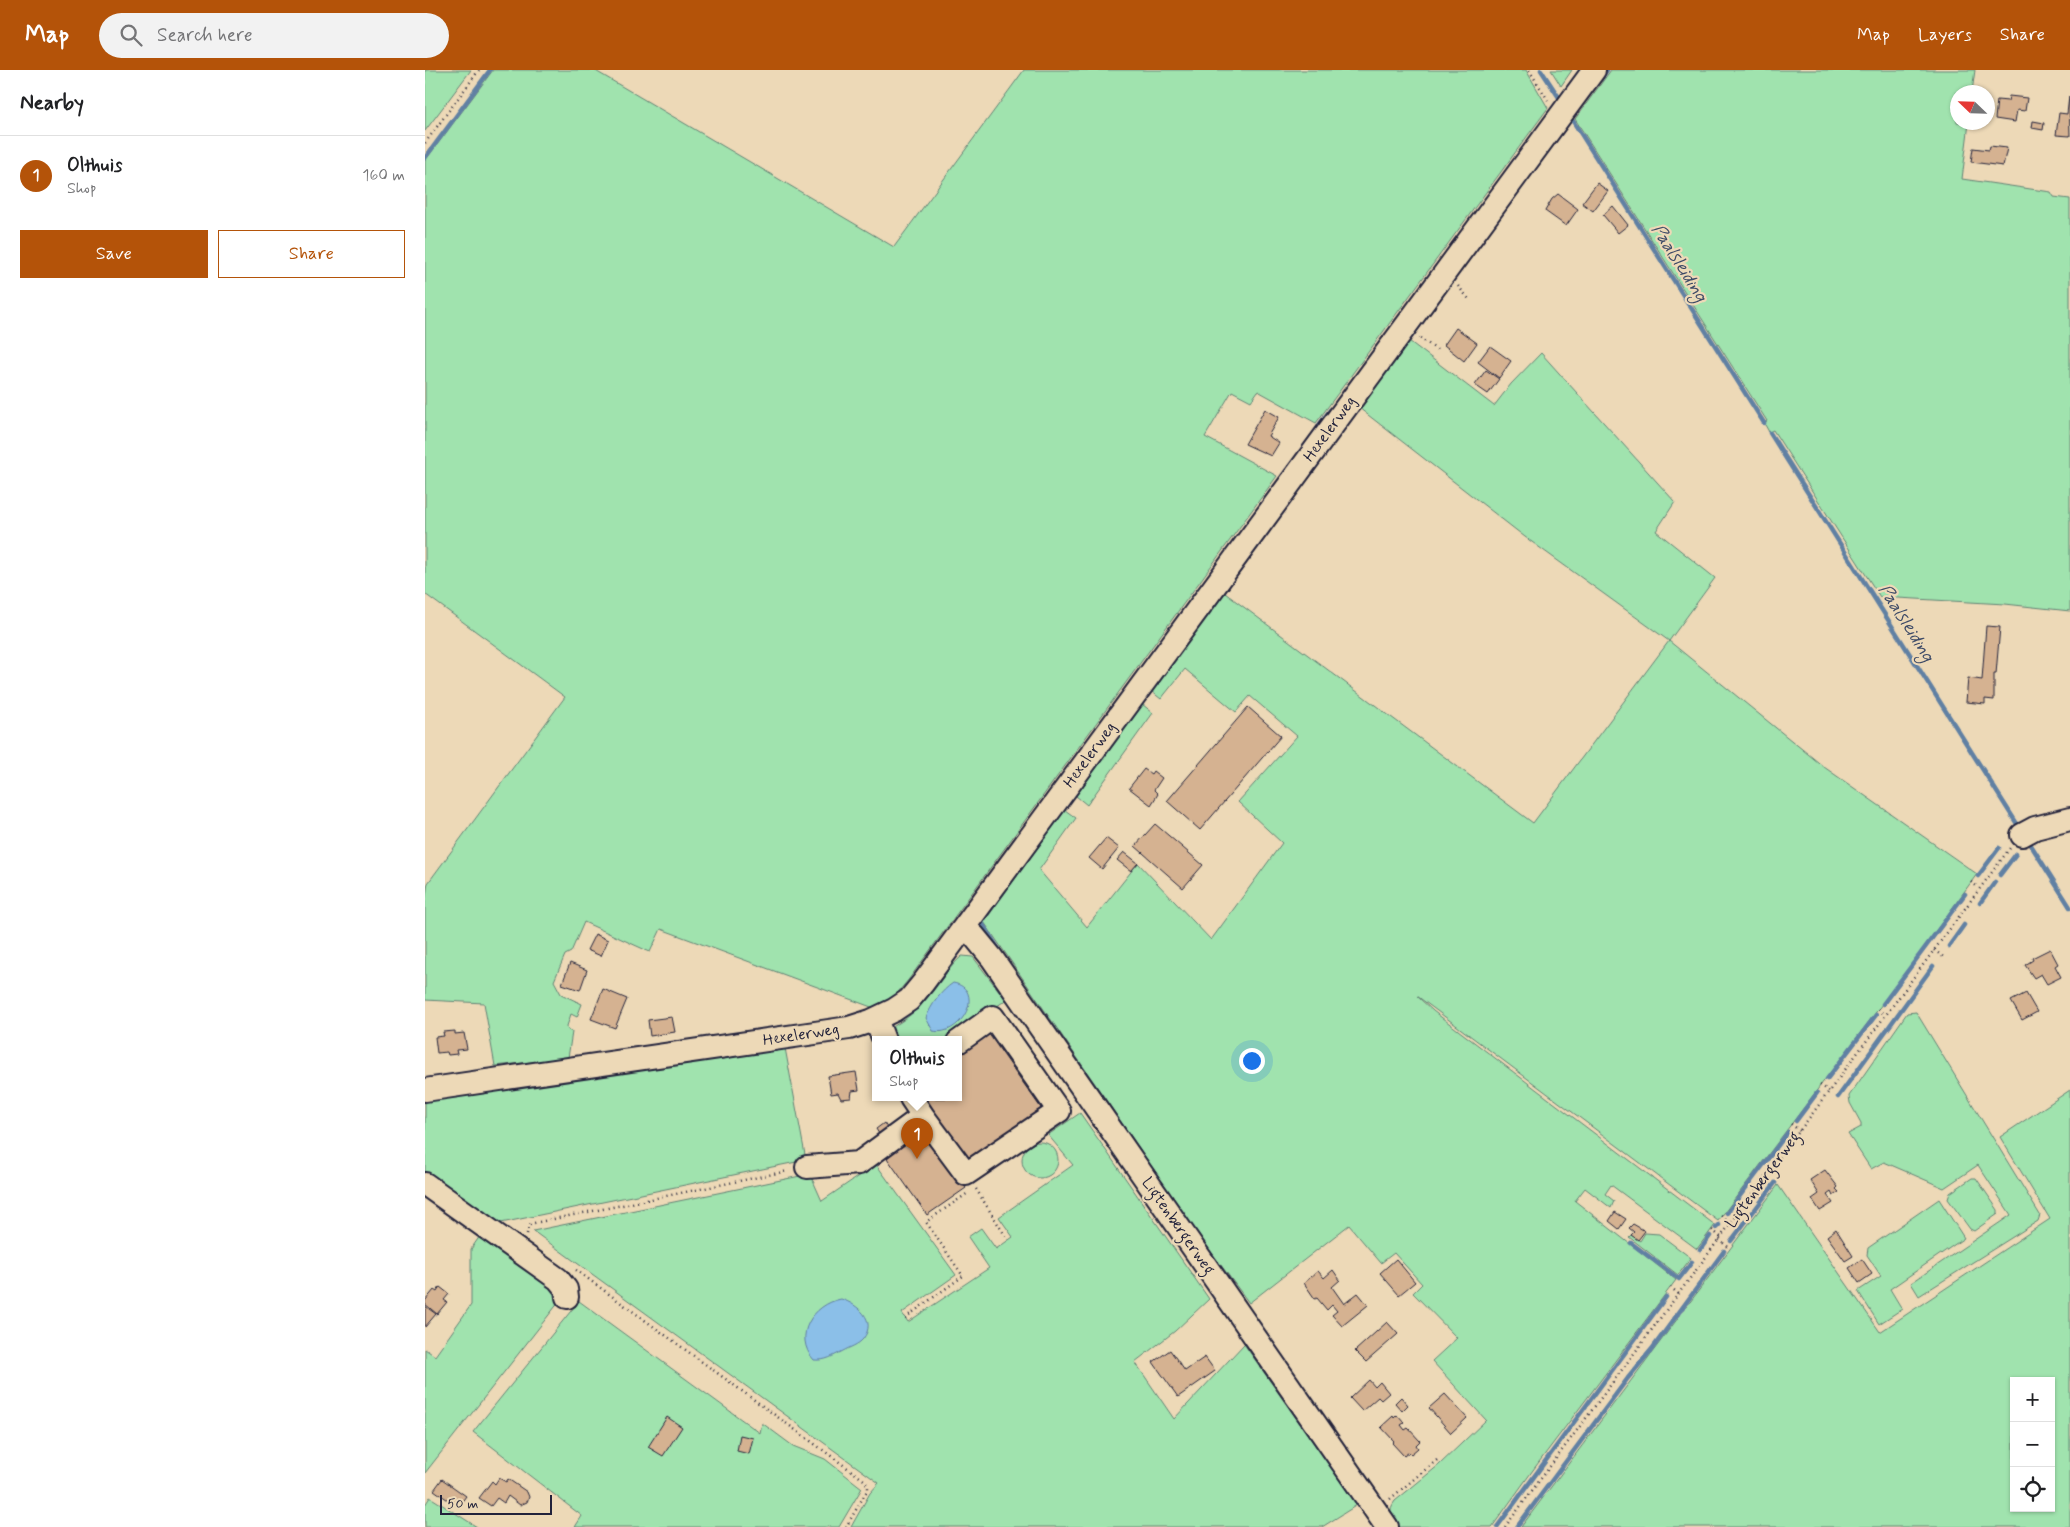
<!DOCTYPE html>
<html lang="en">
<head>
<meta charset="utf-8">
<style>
  :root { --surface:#fff; --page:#f2f2f2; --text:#202124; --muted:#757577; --line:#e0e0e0; --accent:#b45309 }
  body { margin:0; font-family:Mynerve,sans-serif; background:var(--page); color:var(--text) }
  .controls { position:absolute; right:15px; bottom:15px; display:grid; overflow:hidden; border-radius:0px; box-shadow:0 1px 4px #0004 }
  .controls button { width:45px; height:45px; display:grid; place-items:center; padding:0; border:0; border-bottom:1px solid var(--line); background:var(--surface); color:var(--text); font:25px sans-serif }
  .compass { position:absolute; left:1525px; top:15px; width:45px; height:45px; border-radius:50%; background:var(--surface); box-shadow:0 1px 4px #0004; rotate:293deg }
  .scale { position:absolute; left:15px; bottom:12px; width:112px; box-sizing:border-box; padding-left:5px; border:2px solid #22223b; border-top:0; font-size:14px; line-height:18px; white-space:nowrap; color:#22223b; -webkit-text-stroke:4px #edd9b7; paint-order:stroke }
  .you { position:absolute; left:826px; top:990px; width:18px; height:18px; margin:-12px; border:4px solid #fff; border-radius:50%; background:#1a73e8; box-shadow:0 0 0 8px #1a73e833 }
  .badge { display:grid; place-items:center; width:32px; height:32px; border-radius:50%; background:var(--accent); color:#fff; font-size:16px; font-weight:700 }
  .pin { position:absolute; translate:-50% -41px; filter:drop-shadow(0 1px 2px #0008) }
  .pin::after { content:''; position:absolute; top:26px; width:18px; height:15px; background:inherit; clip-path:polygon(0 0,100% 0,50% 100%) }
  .popup { position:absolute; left:447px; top:966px; width:90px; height:65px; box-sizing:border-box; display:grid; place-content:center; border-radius:0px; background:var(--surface); filter:drop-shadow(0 1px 4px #0005); font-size:16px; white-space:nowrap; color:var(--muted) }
  .popup b { font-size:19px; color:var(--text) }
  .popup::after { content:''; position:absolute; left:50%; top:100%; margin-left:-10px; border:10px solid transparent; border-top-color:var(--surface) }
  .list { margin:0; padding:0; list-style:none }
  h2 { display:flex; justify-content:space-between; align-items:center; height:65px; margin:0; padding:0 20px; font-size:21px }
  h2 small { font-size:16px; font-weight:400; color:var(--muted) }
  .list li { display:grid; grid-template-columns:32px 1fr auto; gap:15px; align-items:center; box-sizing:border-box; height:80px; padding:0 20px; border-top:1px solid var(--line) }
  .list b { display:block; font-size:19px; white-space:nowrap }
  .list p { margin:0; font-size:16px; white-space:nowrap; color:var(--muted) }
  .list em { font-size:16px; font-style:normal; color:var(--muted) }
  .actions { display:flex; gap:10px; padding:15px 20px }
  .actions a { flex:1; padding:11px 0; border:1px solid var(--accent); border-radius:0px; text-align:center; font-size:18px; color:var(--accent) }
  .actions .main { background:var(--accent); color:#fff }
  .icon { flex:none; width:28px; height:28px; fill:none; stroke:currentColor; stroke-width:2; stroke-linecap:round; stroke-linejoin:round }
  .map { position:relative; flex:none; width:1645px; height:1457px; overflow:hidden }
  header { display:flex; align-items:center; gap:30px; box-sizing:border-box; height:70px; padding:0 25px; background:var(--accent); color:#fff }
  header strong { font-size:24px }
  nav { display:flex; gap:28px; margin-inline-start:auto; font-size:18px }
  .search { width:350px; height:45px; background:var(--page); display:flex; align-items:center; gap:12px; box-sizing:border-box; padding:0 18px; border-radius:28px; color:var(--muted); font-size:19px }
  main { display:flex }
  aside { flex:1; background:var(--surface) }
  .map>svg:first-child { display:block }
</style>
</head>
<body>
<header>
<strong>Map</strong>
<div class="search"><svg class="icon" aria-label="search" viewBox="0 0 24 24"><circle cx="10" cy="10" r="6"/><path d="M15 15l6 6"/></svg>Search here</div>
<nav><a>Map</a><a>Layers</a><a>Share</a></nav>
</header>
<main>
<aside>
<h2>Nearby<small></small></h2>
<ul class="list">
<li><span class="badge">1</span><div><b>Olthuis</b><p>Shop</p></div><em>160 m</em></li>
</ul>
<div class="actions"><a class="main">Save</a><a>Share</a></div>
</aside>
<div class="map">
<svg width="1645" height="1457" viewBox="0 0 1645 1457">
  <rect width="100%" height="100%" fill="#edd9b7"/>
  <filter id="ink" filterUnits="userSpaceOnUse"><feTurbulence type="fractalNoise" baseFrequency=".02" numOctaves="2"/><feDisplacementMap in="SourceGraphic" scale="10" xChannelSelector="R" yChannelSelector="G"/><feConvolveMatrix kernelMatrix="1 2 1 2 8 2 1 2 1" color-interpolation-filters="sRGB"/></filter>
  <g filter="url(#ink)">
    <path fill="#a0e3ae" stroke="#618274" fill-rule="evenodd" d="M0,0H46L0,61Z
      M68,0H169L469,177L599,0H1101L1123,38L891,353L833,321L826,331L807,321L780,367L852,406L484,909L469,927L449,938L236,859L225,882L159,852L146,882L140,885L129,911L136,924L157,934L152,947L146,944L142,956L143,960L147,962L143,988L70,996L59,933L0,930V832L3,813L140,627L0,524V91Z
      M1126,0H1147L1136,16Z
      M1186,0H1550L1547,22H1532V52L1544,53L1537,109L1626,122L1629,127L1645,129V541L1580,534L1455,527L1348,360L1344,362L1339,353L1342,351L1150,49Z
      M984,271L1069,336L1086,314L1116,283L1250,432L1231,461L1290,508L1244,571L1399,697L1552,804L1473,913L1293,1151L992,926L1008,941L1290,1155L1272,1179L1186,1115L1180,1124L1189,1131L1186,1138L1160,1118L1150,1131L1251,1210L1108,1400L1067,1457H971C965,1448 963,1440 970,1431L1014,1395L1061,1350L1007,1291L1032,1268L988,1223L997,1214L969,1183L956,1193L924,1155L824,1233L775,1167L559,852L640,740L651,748L614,800L662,857L713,793L786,870L857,773L813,732L872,666L825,626L811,642L760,599L736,629L726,621L800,523L1108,753L1244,571L1100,467L934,338Z
      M717,634L728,643L662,735L651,726Z
      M537,886L548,887L581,930L522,970H469L464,959C480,950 492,941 504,926C515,913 524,897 537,886Z
      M1491,942L1615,1145L1613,1151L1494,1226L1486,1213L1586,1145L1553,1095L1519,1118L1459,1092L1446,1099L1423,1064L1436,1057V1053L1425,1033L1424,1026L1482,943Z
      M360,978L381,1090L76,1153L77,1159L0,1103V1028Z
      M1645,1020V1457H1096L1353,1115L1455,1262L1625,1149L1575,1067ZM1589,1311H1626V1438H1589Z
      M655,1043L784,1229L750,1261L710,1292L749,1349L819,1274L932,1435L897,1457H426L445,1423L454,1413L108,1161L385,1104L397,1131L451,1094L531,1205L477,1243L483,1252L564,1198L543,1167L556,1158L571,1179L588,1167L574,1147L648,1095L623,1065Z
      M597 1090a18 18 0 1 1 36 0a18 18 0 1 1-36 0Z
      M1547,1108H1551L1573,1140V1144L1549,1161L1545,1159L1523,1129L1525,1123Z
      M1514,1129L1539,1168L1465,1219L1477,1239L1454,1254L1433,1221L1456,1206L1442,1185L1443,1178Z
      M1220,1163L1234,1164L1266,1188L1253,1205L1204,1167L1206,1165L1215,1171Z
      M55,1166L135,1226L134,1232L0,1403V1279L10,1286L46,1235V1179Z
      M154,1231L335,1363L337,1353L368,1376L400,1389L437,1418L414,1457H150L157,1446L48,1362Z
      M5,1427L52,1457H0V1435Z"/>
    <path fill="#8bbfe8" stroke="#6180a3" d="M528,913C562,919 536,968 508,961L501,948C506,935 516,921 528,913Z
      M416,1229C432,1234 453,1250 438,1269C433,1275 425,1277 418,1281C408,1286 401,1291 389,1290C367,1266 388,1234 416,1229Z"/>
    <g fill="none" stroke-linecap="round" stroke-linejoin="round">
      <path stroke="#6180a3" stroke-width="4.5" d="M1116,0L1135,29
        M1176,9L1182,0
        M1146,48L1339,353
        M0,88L65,0
        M894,355L905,340
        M1345,363L1594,757
        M1604,772L1645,837
        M1575,805L1591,784
        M1553,806L1574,778
        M1555,833L1570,812
        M560,847L557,853L575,881
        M1524,876L1539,855
        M1458,934L1540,824
        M1402,1009L1451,945
        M1413,1027L1508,896
        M1371,1051L1392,1023
        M1302,1143L1363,1062
        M1291,1158L1294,1155
        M1306,1171L1350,1113
        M1206,1173L1254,1209L1267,1192
        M1275,1180L1285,1166
        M1072,1457L1241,1227
        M1092,1457L1203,1308L1227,1279L1299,1181"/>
    </g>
    <path fill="#d5b291" stroke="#22223b" d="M1584,26L1602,28L1600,41L1592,40L1590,52L1570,49L1572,30L1583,31Z
      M1644,26L1645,66L1631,65L1634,43L1642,44Z
      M1608,51L1619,53L1618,60L1607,58Z
      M1565,76L1582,78L1578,96L1546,92L1548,78L1564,80Z
      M1172,113L1183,121L1168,141L1157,133Z
      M1133,124L1153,139L1141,156L1120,141L1127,129Z
      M1188,136L1203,155L1193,163L1178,145Z
      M1031,258L1052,273L1039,291L1019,275Z
      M1065,276L1086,291L1074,308L1053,292Z
      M1061,300L1074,309L1063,324L1050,315Z
      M840,339L854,347L843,366L854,373L846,386L820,374Z
      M1561,556L1575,557L1571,604H1569V630L1560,629V634L1541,632L1543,608L1557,610Z
      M823,637L856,666L775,760L742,731Z
      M719,699L726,704L728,701L737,708L729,720L733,724L726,735L704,718Z
      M730,754L778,795L758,818L710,776Z
      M681,768L694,778L677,799L664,788Z
      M699,782L713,793L706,801L692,790Z
      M170,864L183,870L176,886L162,880Z
      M1625,879L1633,894L1630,896L1636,907L1622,914L1616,904L1609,908L1600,895L1608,890L1607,888Z
      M145,893L162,900L155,920L137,914Z
      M178,919L202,929L190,958L166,949Z
      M1601,923L1612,942L1597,950L1586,931Z
      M247,947L250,962L225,966L223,950Z
      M561,960L618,1041L542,1094L496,1028H533V979Z
      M30,961V964L39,963L42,979L31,980L32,984L23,985L22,982L12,983L10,967L19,966L18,962Z
      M431,1002L434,1020L427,1021L426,1028L416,1029L413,1023L406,1024L403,1006Z
      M459,1053L464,1061L456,1067L451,1059Z
      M496,1054L541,1118L502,1145L457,1081Z
      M1400,1100L1413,1117L1411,1119L1414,1122L1408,1126L1406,1122L1402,1125L1408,1133L1395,1141L1387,1129L1394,1124L1385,1110Z
      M1190,1142L1201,1149L1194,1159L1184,1151Z
      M1208,1154L1220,1161L1213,1170L1206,1165L1209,1162L1204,1158Z
      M1411,1159L1428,1186L1420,1191L1402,1166Z
      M971,1189L990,1212L974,1225L955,1203Z
      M1437,1189L1447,1204L1434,1213L1424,1198Z
      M908,1200L915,1210L907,1217L919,1234L933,1223L943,1235L917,1256L907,1245L912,1241L907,1235L902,1240L892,1228L890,1229L879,1213L893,1201L899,1208Z
      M15,1217L24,1224L19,1230L22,1232L12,1244L0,1234V1231L9,1220L12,1222Z
      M0,1236L11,1244L0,1257Z
      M962,1252L973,1264L941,1292L930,1281Z
      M745,1280L760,1301L780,1287L790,1301L753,1327L728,1292Z
      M944,1310L950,1317L955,1312L964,1323L956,1330L953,1327L937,1341L925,1328Z
      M1020,1324L1042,1348L1026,1363L1004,1338Z
      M976,1327L983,1335L977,1341L970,1333Z
      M972,1345L979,1353L976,1355L980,1360L983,1358L995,1371L991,1375L993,1378L986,1384L984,1382L979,1386L967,1373L969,1371L956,1357L968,1346L969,1348Z
      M242,1347L257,1357L238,1386L223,1377Z
      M315,1365L328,1368L324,1384L312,1381Z
      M74,1408L81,1412L83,1409L102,1422L104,1427L102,1432L95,1435L83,1426L79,1433L72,1428L66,1436L54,1428L67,1411L70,1414Z
      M17,1409L41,1426L33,1437L9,1420Z"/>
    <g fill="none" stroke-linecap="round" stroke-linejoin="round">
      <g stroke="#22223b" stroke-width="26">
        <path id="minor" d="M1597,765L1610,758L1645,749
          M540,858L549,866L567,888L962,1457
          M451,949L459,970
          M0,1020L424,958L446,951L469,940L484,930L498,913L1169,0
          M498,1046L541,1104L634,1041L568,947L533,972
          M382,1097L434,1093L498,1046L486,1028
          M0,1114L133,1209L141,1219L142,1227"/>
      </g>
      <path stroke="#22223b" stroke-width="2.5" stroke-dasharray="1 4" stroke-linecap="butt" d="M1104,0L1123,30
        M0,73L54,0
        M1033,216L1044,229
        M995,268L1012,280
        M1546,812L1554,818
        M1509,880L1521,889
        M1453,939L1460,945
        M1395,1015L1404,1021
        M1366,1054L1375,1061
        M551,1119L583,1170
        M1296,1146L1306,1154
        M1287,1160L1296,1167
        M102,1164L103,1156L109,1153L363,1101
        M1294,1170L1306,1179
        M151,1200L439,1410L443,1416V1419L421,1457
        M1245,1217L1254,1224
        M480,1248L538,1206L501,1152L543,1123
        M965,1429L1012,1390
        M1080,1457L1585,778"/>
      <use href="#minor" stroke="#edd9b7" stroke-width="22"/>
    </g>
  </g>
  <g text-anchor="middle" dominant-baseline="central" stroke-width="4.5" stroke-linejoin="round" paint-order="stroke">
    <g font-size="16" fill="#22223b" stroke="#edd9b7">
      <text transform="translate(905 359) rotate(-54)">Hexelerweg</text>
      <text transform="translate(665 685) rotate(-54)">Hexelerweg</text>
      <text transform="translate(376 965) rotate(-9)">Hexelerweg</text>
      <text transform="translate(1338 1110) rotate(-54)">Ligtenbergerweg</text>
      <text transform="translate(753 1156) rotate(55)">Ligtenbergerweg</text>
    </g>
    <g font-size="18" font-style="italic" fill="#3c4966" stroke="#edd9b7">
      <text transform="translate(1254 193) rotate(58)">Paalsleiding</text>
      <text transform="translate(1481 553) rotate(58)">Paalsleiding</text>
    </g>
  </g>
</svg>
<div class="controls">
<button>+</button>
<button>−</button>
<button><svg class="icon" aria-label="locate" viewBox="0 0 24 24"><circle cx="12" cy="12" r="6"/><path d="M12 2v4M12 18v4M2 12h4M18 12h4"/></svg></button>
</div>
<svg class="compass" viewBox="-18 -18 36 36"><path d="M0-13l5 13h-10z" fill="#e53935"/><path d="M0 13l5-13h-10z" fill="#757577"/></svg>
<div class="scale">50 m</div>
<div class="you"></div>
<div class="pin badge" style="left:492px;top:1089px">1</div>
<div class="popup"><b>Olthuis</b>Shop</div>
</div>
</main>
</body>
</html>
